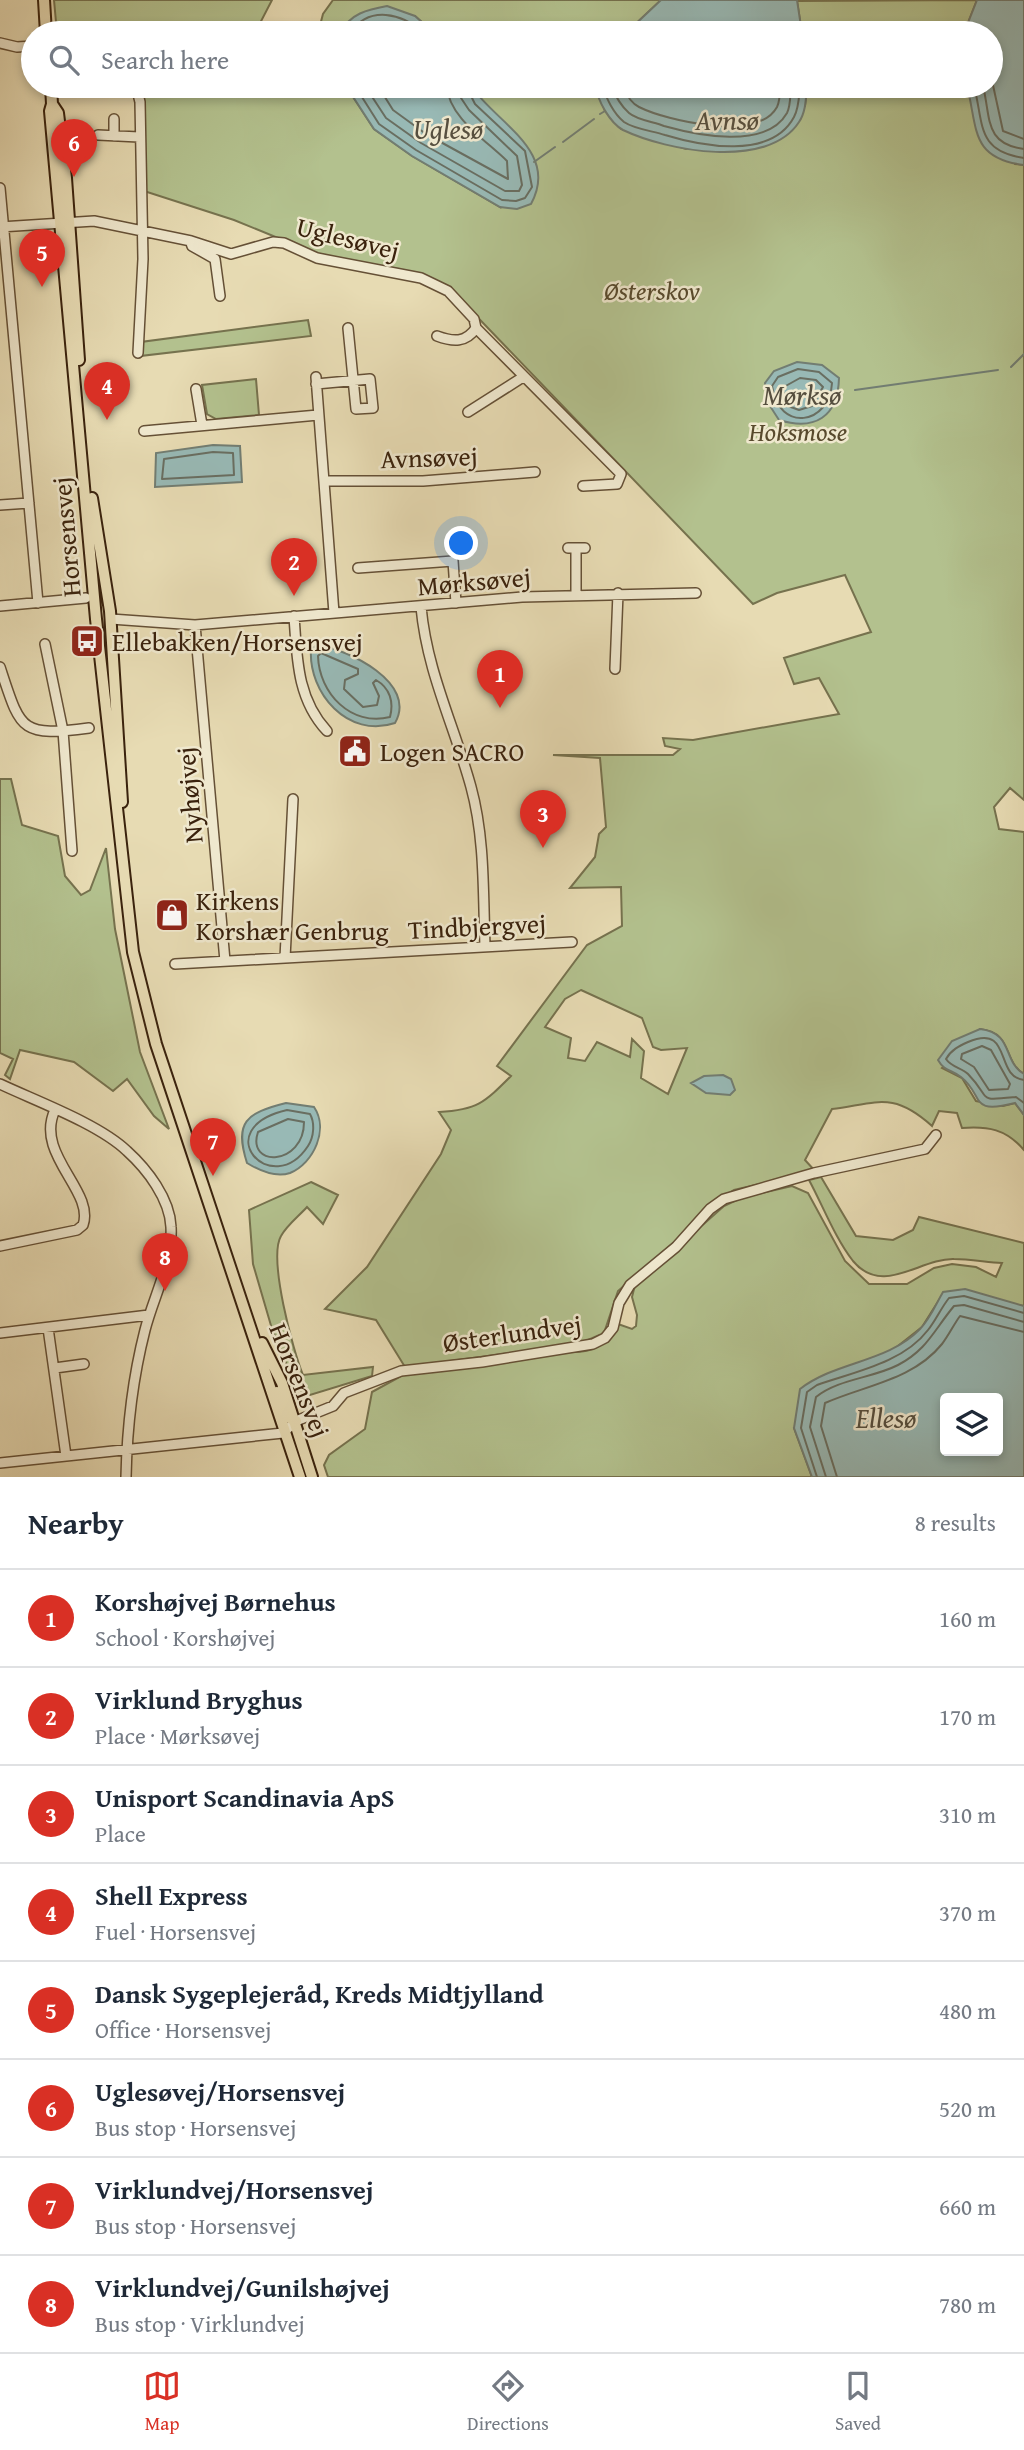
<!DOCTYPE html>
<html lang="en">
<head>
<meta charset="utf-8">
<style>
  :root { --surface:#fff; --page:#f6f6f7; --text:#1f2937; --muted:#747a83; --line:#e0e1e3; --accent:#d93025 }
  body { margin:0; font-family:"Gentium Book Plus",serif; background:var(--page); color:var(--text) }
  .controls { position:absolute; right:21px; bottom:21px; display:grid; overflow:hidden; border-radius:7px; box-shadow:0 4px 10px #0003 }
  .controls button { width:63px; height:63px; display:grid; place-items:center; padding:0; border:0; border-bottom:2px solid var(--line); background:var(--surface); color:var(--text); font:35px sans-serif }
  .you { position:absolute; left:462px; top:544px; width:24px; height:24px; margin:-18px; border:5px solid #fff; border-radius:50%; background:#1a73e8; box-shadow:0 0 0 10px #1a73e833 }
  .badge { display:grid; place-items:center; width:46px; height:46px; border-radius:50%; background:var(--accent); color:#fff; font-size:23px; font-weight:700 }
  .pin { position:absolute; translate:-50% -58px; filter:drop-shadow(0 2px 4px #0008) }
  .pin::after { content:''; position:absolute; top:37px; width:24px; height:21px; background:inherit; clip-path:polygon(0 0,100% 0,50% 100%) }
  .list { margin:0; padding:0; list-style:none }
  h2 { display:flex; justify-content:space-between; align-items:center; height:91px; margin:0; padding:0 28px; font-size:30px }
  h2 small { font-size:23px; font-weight:400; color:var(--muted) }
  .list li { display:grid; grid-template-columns:46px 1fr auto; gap:21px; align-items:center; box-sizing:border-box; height:98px; padding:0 28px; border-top:2px solid var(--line) }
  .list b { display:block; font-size:26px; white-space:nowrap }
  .list p { margin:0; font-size:23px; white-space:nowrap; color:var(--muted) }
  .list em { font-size:23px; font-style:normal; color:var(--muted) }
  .icon { flex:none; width:38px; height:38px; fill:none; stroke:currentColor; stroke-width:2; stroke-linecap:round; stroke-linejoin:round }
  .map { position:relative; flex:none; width:1024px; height:1477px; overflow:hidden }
  .search { position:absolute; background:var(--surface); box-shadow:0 4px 10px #0003; left:21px; right:21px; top:21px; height:77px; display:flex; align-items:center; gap:18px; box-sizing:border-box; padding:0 24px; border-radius:38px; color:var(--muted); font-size:26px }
  .sheet { height:875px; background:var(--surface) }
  nav { display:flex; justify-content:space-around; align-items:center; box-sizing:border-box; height:98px; border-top:2px solid var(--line); background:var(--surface); font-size:19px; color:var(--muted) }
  nav a { display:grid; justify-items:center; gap:4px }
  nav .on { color:var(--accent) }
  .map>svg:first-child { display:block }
</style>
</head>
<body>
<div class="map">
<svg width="1024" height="1477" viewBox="0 0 1024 1477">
  <rect width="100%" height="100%" fill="#e7dbb3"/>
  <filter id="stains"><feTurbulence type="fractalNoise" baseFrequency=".00286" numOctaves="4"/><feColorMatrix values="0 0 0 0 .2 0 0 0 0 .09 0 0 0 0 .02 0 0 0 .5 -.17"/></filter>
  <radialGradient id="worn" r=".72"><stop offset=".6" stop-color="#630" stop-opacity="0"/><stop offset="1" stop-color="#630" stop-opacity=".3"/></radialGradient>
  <path fill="#b3c18e" stroke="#76724e" stroke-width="2" fill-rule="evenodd" d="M54,0H272L258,27L265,33H57Z
    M333,0H661L626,33H434L415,16L344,27L342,33H318L323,14Z
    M977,0L964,33H802L797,1Z
    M140,86H346L374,129L412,156L500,207L480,99L471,86H596L605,111L621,129L686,149L805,106L807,86H967L969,96L1015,164L1024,165V800L1010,788L994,807L999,829L1024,832V1074C1002,1061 1014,1033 980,1029L942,1068L962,1078L976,1101L1003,1106L1015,1103L1024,1115V1150C1006,1129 988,1126 962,1128L957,1113L939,1111L932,1126C893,1091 878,1103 832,1109L805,1160L815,1171L734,1190L703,1210L686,1232L618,1291L604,1333L579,1344L405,1367L376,1320L325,1309L367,1267L441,1154L451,1130L439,1112C477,1110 484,1103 511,1076L497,1066L587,945L622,926L621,887L570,888L595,857L599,834L606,827L600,758L553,755H673L680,749L665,746L663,738L693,740L839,714L819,678L794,684L784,658L871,632L845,575L777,593L753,604L462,301L440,285L317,254L234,220L144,191ZM581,990L642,1018L653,1047L661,1050L687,1048L668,1094L641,1078L644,1051L632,1039L630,1057L597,1042L585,1061L568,1058L571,1038L545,1027L565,999Z
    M308,320L311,336L140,356L141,342Z
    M256,379L259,415L216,419L207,414L202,385Z
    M0,779H11L22,825L58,836L65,876L81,895L90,890L106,848L115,929L140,1052L169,1129L154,1116L127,1079L113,1091L74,1062L20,1050L10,1079L5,1075L13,1059L0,1053Z
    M821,1177L856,1236L893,1240L913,1230L919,1217L1024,1243V1306L944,1292L922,1327L794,1428L812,1477H328L324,1465L329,1455L365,1429L372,1392L403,1375L569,1352C592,1353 607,1346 618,1324L632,1329L636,1326L637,1315L632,1297L635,1285L724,1206L741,1198L792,1186L808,1193L845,1261L869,1284H907L934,1268L952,1264L976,1267L996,1277L1002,1263C986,1262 969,1259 954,1259C920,1258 883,1297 853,1261C835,1238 823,1206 809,1180Z
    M311,1182L338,1195L323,1224L307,1207C299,1216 287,1225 281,1236C268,1258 293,1351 303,1375L373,1367L372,1376L310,1395L297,1389L272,1329L253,1264L249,1210Z"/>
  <path fill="#98b9b5" stroke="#727d72" stroke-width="2" fill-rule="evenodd" d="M661,0H797L802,33H626Z
    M977,0H1024V165C970,158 978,129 967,86H991V33H964Z
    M387,6L415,16L434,33H342C347,14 370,9 387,6Z
    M346,86H471C496,123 560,151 531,204L517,209L500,207L412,156L374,129Z
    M596,86H807C806,97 806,112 799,122C768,170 667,151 623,130C610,123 597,100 596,86Z
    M797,362L822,365L839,378C838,417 815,431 779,420L768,403L765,383L774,371Z
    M213,445L240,446L242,482L155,487L156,453Z
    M317,645C348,649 418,683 395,723C348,739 308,693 311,649Z
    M980,1029C1014,1033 1002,1061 1024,1074V1115L1015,1103C968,1115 985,1096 961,1077C952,1070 944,1071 938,1060L952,1041Z
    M723,1075L731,1079L735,1090L730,1095L706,1093L691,1083L704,1076Z
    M286,1103L314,1107C329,1129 314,1163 290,1173C275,1178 260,1171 247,1163C234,1122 246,1113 286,1103Z
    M965,1289L1024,1306V1477H812L794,1428L800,1389C836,1361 887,1363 920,1329C930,1319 936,1304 943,1292ZM945,1398H998V1451H945Z"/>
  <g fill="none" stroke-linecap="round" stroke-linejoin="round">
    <path stroke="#696e61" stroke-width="2" d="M350,33C369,5 402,13 424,33
      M991,76L1003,131L1024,139
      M355,86L379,124L416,150L502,200L516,201L525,198L532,187L525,151L475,104L466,86
      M365,86L386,118L421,143L505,191H519L522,185L517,156L469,110L459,95L457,86
      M378,86L393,110L426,134L508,179L507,161C487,141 448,117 447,86
      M602,86C607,99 613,113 624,122C634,129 653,131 665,135C701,146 771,160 794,117C799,108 799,96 800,86
      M611,86C616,96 620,105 629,113C637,120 654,122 664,126C696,135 766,150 787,113C791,105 790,94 791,86
      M623,86C626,94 631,103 639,107C667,121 758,142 777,107C780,101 780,92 780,86
      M974,86C984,124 976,151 1024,158
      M983,86C991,118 984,144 1024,149
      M798,369L819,372L832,383C830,424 779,434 772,386L778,377Z
      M800,378L816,380L823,387L812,406L799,410L788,406L782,388Z
      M213,452L233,453L234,475L162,479L164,459Z
      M321,653L358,669V674L345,680L344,689L363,707L377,705L379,696L373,683L376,680C390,688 394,702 390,717C351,727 319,693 318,656Z
      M982,1046L991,1050L1010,1084L1008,1089L989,1090L974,1067L961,1059L962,1054Z
      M1024,1080C994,1077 1013,1023 968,1042C959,1046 951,1050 946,1059C951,1067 962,1068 968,1074C993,1100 975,1101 1016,1097L1024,1103
      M287,1110L310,1114C315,1123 314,1137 308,1146C272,1201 206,1129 287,1110Z
      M288,1119L304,1122C304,1166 246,1168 258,1132Z
      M817,1477L801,1428L807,1392L817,1385C854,1372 903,1363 928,1330C936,1320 941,1308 949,1298L964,1296L1024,1313
      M826,1477L810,1427L816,1397C838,1379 873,1378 898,1365C927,1350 934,1330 954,1306L964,1305L1024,1322
      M837,1477L821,1426L825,1403C866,1385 913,1380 942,1344C949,1335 954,1324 960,1316L1024,1332"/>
    <path stroke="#727d72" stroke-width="2" d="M600,114L605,111
      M563,142L594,119
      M534,162L555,147
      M1011,367L1024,354
      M855,390L998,370"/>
    <g stroke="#655036" stroke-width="12">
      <path id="minor" d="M0,43L17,47L33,46
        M136,86L140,102L143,259L138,353
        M114,119V136
        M98,135L139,137
        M0,188L38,603
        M0,227L94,221L191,241L231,254L273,242L284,243L317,258L421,278L448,291L474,319L476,328C466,343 453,342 437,336
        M191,243L192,246L215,259L220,296
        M476,328L621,474L617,484L583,486
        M316,377L334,613
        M316,384L370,379L373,408L356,409L348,328
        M196,389L202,425
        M468,412L523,377
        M144,431L318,415
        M324,481H423L535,472
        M0,505L29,503
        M568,548H585
        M358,568L453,561L456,603
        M576,594V548
        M0,606L86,598
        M421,607C427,672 454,725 471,787C485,838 483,893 485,946
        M294,616C297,658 297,699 327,731
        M111,619L195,625L522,597L696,593
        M195,625L225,961
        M45,644L63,731L72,851
        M0,667C21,731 20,737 89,728
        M615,669L618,593
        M285,958L293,799
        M175,964L572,942
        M0,1084C36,1101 99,1124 127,1151C147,1169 170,1199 171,1227C173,1261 153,1298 145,1330C133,1377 127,1428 126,1477
        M0,1246L77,1230L83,1225C95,1191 34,1154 55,1110
        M48,1328L66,1456
        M0,1333L149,1315
        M55,1368L84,1364
        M0,1463L283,1433L296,1421L333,1406L344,1393L401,1371L482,1362L593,1344L605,1338L613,1328L619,1303L630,1285L676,1247L710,1209L724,1199L814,1173L925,1149L936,1135"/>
    </g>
    <g stroke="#3a220d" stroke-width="14">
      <path id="major" d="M44,0L46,33
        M51,86L52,104L50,111L96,619L133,952L156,1044L300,1477
        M52,104L58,113L66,178L79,360
        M92,498L110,611L122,802
        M262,1343L282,1383L312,1477
        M277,1392L287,1417L296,1421"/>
    </g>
    <use href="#minor" stroke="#efe8ce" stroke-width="9"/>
    <use href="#major" stroke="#e7dbb3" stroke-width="10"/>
  </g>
  <defs>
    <g id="bus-square" transform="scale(1.75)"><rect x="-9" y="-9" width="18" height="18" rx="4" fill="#8f2418" stroke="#efe8ce"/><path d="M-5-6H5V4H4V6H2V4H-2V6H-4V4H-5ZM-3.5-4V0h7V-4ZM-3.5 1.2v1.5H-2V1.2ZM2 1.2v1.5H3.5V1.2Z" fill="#fff"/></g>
    <g id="civic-square" transform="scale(1.75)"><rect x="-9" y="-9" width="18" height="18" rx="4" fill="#8f2418" stroke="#efe8ce"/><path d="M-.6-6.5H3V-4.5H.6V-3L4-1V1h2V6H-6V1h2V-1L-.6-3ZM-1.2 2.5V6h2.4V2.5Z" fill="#fff"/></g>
    <g id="shop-square" transform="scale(1.75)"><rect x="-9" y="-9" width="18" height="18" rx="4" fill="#8f2418" stroke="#efe8ce"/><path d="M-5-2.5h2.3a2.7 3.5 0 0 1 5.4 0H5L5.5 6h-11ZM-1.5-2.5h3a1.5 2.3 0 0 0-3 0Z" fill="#fff"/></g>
  </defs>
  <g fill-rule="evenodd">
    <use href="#bus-square" x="87" y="641"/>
    <use href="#civic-square" x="355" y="751"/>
    <use href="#shop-square" x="172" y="915"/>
  </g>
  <g text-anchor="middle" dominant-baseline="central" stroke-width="5" stroke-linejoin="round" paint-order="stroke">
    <g font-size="26" fill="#3a220d" stroke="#efe8ce">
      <text transform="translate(348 238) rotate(14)">Uglesøvej</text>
      <text transform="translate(429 457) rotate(-2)">Avnsøvej</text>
      <text transform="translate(66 537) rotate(-95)">Horsensvej</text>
      <text transform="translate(474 581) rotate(-5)">Mørksøvej</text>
      <text transform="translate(189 795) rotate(-95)">Nyhøjvej</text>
      <text transform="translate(477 926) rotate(-3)">Tindbjergvej</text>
      <text transform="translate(512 1333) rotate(-8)">Østerlundvej</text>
      <text transform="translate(300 1380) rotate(68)">Horsensvej</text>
    </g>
    <g font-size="26" font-style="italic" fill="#584a2d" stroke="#efe8ce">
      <text x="652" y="290">Østerskov</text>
      <text x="798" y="431">Hoksmose</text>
    </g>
    <g font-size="26" fill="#3a220d" stroke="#efe8ce" text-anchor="start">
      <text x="112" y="641">Ellebakken/Horsensvej</text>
      <text x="380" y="751">Logen SACRO</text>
      <text x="196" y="900">Kirkens<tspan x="196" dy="30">Korshær Genbrug</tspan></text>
    </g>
    <g font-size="28" font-style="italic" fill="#564f3f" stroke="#efe8ce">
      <text x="727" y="119">Avnsø</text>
      <text x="448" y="128">Uglesø</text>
      <text x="802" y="394">Mørksø</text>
      <text x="886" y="1417">Ellesø</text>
    </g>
  </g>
  <rect width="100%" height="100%" filter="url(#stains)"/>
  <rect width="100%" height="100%" fill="url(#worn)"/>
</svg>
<div class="controls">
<button><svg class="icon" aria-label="layers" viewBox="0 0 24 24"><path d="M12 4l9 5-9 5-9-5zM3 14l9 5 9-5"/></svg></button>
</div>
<div class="you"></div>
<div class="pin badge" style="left:500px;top:708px">1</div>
<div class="pin badge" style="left:294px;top:596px">2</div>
<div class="pin badge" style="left:543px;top:848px">3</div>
<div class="pin badge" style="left:107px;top:420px">4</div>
<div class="pin badge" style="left:42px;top:287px">5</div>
<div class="pin badge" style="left:74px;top:177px">6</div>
<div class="pin badge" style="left:213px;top:1176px">7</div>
<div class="pin badge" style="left:165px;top:1291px">8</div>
<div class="search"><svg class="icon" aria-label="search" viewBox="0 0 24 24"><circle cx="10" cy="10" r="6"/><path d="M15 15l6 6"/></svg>Search here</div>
</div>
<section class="sheet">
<h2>Nearby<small>8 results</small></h2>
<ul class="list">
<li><span class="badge">1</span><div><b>Korshøjvej Børnehus</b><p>School · Korshøjvej</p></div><em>160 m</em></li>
<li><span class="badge">2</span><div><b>Virklund Bryghus</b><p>Place · Mørksøvej</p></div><em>170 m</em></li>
<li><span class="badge">3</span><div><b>Unisport Scandinavia ApS</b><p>Place</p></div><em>310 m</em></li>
<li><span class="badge">4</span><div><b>Shell Express</b><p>Fuel · Horsensvej</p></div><em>370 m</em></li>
<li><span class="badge">5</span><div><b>Dansk Sygeplejeråd, Kreds Midtjylland</b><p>Office · Horsensvej</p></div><em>480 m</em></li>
<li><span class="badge">6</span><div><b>Uglesøvej/Horsensvej</b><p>Bus stop · Horsensvej</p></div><em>520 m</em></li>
<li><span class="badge">7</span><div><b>Virklundvej/Horsensvej</b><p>Bus stop · Horsensvej</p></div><em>660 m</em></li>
<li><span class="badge">8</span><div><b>Virklundvej/Gunilshøjvej</b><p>Bus stop · Virklundvej</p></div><em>780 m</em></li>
</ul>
</section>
<nav>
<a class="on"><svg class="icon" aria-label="map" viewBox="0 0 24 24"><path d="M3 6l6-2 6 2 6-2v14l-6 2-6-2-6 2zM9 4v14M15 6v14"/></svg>Map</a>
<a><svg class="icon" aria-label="directions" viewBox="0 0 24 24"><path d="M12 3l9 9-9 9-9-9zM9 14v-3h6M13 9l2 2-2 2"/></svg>Directions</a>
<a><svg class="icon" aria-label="saved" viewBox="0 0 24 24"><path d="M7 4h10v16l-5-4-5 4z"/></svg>Saved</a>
</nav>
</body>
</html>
